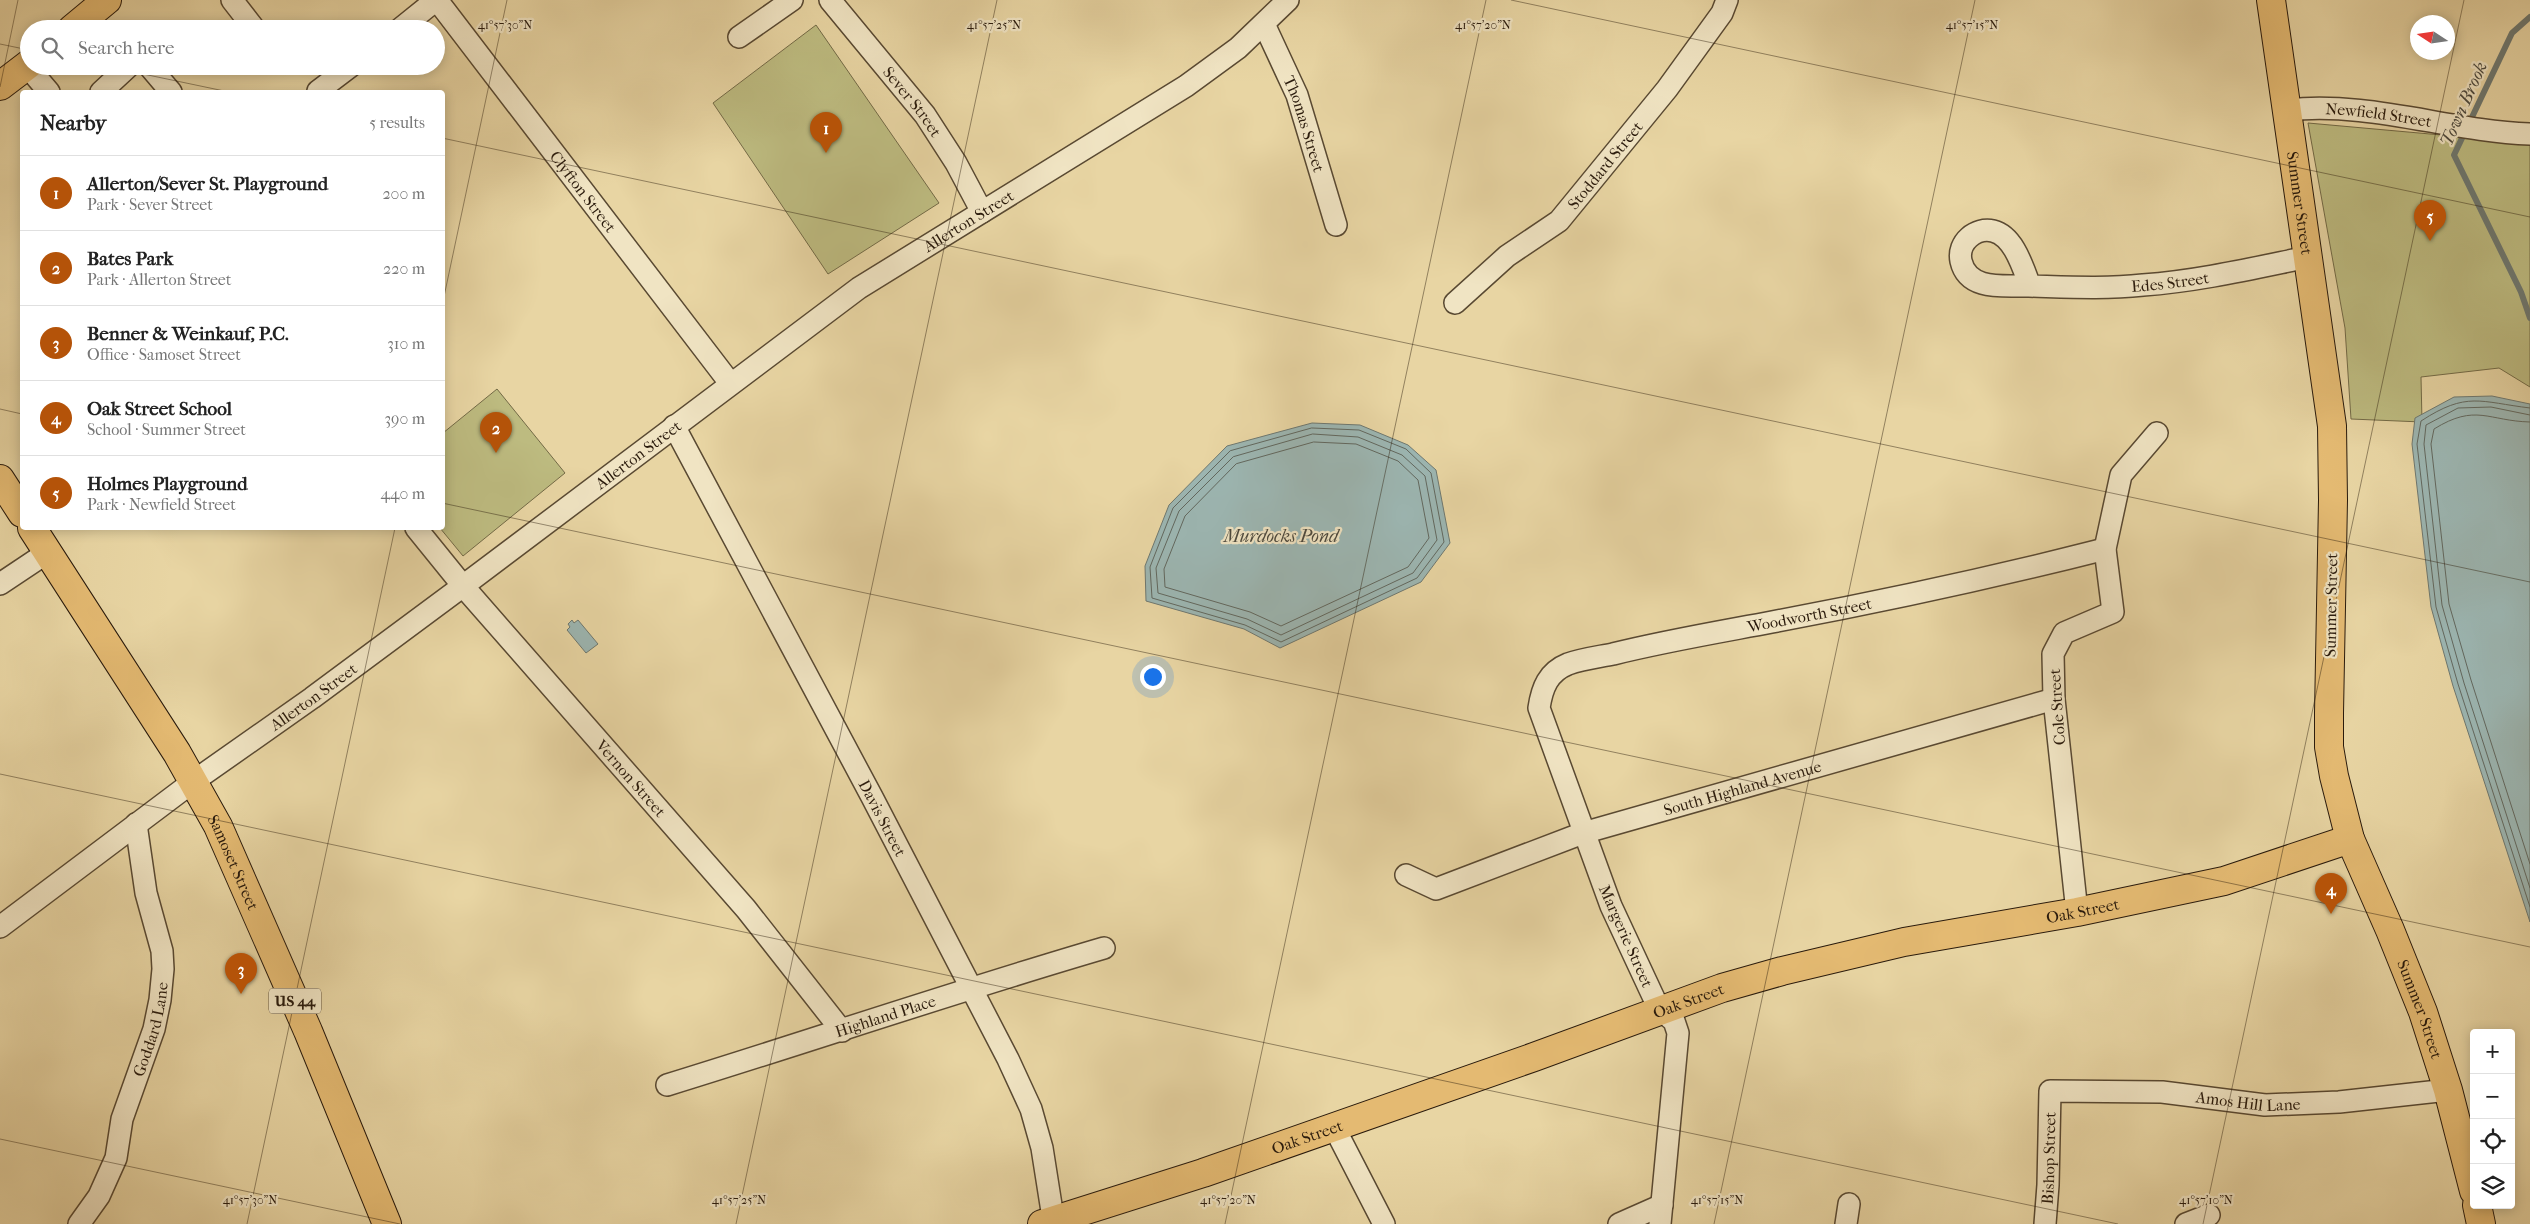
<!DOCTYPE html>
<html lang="en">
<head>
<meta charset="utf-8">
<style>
  :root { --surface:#fff; --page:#f2f2f2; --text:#222; --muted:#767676; --line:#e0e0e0; --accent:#b45309 }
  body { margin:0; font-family:"IM FELL French Canon",serif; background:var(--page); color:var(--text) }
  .controls { position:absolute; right:15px; bottom:15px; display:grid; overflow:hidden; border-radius:5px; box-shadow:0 2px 12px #0003 }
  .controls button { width:45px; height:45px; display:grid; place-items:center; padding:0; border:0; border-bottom:1px solid var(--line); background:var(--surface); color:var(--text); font:25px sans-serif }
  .compass { position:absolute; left:2410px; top:15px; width:45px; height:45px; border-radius:50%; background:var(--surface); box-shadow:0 2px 12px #0003; rotate:282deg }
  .you { position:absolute; left:1152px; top:676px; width:18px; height:18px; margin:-12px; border:4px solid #fff; border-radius:50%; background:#1a73e8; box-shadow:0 0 0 8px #1a73e833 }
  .badge { display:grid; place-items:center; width:32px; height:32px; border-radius:50%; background:var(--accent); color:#fff; font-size:16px; font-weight:700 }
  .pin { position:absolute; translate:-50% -41px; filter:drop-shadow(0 1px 2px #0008) }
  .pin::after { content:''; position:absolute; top:26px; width:18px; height:15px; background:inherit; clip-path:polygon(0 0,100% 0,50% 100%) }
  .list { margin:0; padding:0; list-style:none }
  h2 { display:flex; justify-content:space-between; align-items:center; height:65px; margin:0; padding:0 20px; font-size:21px }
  h2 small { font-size:16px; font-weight:400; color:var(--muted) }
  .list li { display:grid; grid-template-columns:32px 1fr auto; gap:15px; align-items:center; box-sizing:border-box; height:75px; padding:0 20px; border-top:1px solid var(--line) }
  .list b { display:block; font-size:19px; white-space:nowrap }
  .list p { margin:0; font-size:16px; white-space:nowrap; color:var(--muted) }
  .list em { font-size:16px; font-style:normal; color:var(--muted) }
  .icon { flex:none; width:28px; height:28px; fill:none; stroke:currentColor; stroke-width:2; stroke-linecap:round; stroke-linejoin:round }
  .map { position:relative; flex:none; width:2530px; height:1224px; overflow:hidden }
  .search { position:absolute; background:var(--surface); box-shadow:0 2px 12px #0003; left:20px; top:20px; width:425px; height:55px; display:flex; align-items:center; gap:12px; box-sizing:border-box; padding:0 18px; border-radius:28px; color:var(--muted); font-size:19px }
  .panel { position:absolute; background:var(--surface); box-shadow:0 2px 12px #0003; left:20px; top:90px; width:425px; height:440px; border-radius:5px }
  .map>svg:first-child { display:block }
</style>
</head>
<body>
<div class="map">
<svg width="2530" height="1224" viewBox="0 0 2530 1224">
  <rect width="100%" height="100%" fill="#e8d5a3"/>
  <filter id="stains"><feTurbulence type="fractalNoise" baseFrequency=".004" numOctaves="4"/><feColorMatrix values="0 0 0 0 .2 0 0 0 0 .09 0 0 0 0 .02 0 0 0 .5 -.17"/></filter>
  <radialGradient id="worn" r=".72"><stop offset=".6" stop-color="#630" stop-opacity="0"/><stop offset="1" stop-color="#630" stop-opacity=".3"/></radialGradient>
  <path fill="#bdbb80" stroke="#736a46" d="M816,25L939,203L828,274L713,103Z
    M2308,123L2530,143V387L2499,368L2421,377L2422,422L2351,419L2345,328Z
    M497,389L565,473L463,556L440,528H442L443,433Z"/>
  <path fill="#9cb6b2" stroke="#6e7870" d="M2492,396L2530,404V922L2453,686L2431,607L2412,444L2415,418L2454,397Z
    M1312,423L1360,425L1408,445L1436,470L1450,543L1421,582L1280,648L1244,629L1146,601L1145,566L1169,505L1227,446Z
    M572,620L574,623L578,620L598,644L586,653L567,630L570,627L568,624Z"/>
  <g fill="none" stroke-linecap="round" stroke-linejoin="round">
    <path stroke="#62685f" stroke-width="1" d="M2530,408C2480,402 2467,391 2421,421L2417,444L2436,607L2458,684L2530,907
      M2530,415L2491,407L2458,408L2426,425L2424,444L2442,605L2464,683L2530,888
      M2530,422C2488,421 2476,403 2434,429L2431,444L2449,604L2471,680L2530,864
      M1312,428L1359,430L1406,449L1431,473L1444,542L1417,578L1281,642L1245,625L1152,598L1150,567L1173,508L1230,451Z
      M1313,434L1358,437L1402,455L1425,476L1437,540L1413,573L1281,635L1247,619L1158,593L1156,568L1179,511L1233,457Z
      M1314,442L1356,444L1398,461L1418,480L1429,538L1408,567L1281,626L1250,612L1165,587L1164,569L1185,516L1236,464Z"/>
    <path stroke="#6e7870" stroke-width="6" d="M2530,17L2512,33L2454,155L2521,292L2530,318"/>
    <g stroke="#594932" stroke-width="24">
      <g id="minor">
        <path d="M232,0L253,27"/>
        <path id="s1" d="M437,0L730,383"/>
        <path id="s2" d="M830,0L925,115L956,163L982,212"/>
        <path id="s3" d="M1264,24L1297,95L1336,225"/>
        <path d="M400,29L436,0"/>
        <path d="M739,37L792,0"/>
        <path d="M27,66L49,92"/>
        <path d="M149,66L171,92"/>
        <path d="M318,91L351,66"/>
        <path d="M101,92L129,66"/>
        <path id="s4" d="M2288,110C2369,101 2449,131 2530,134"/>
        <path id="s5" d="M2030,286C2023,268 2014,236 1993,231C1976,227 1957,242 1961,261C1968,292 2006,285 2029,286C2068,287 2105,289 2143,285C2199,281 2254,268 2308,257"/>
        <path id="s6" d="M1455,303L1507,256L1559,221L1667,89L1722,13L1727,0"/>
        <path id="s7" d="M674,426L872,797L1008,1059L1031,1109L1042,1148L1054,1224"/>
        <path id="s8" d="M416,528L463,586L746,909L842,1031"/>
        <path d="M0,584L48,552"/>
        <path id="s9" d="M1406,875L1436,889L1583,833L2054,699"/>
        <path d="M2077,912L2054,699L2053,654L2064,633L2113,612L2105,549L2121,475L2157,433"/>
        <path id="s10" d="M0,927L194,781L312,698L463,586L859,288L1186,86L1238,48L1288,0"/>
        <path id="s11" d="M667,1085C813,1040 957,991 1104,948"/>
        <path d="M1334,1127L1384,1224"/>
        <path id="s12" d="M79,1224L99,1196L116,1158L122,1119L154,1029L160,1000L163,969L162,951L146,893L136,824"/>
        <path d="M1619,1224L1662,1205"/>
        <path id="s13" d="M1660,1224L1678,1033L1674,1021L1659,1009L1611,906L1539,708C1542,688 1548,672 1568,664C1582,659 1598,657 1613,654C1665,641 1719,632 1772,622C1884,601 1995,577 2105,549"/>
        <path d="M1846,1224L1849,1204"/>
        <path id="s14" d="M2045,1224L2048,1185L2050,1091L2162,1092L2265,1105L2339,1102L2448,1090"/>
        <path d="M2186,1224L2209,1215"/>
      </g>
    </g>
    <g stroke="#291a0c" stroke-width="30">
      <g id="major">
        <path id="s15" d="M2271,0L2332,426L2333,500L2329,713V747L2334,776L2350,839L2390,930L2423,1012L2448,1090L2474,1191"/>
        <path d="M72,29L107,0"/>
        <path d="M0,86L29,64"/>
        <path d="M0,479L22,513"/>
        <path id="s16" d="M32,528L177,753L218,826L308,1031L387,1224"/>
        <path d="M2477,1205L2481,1224"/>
        <path id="s17" d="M1042,1224L1203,1173L1534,1057L1722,988L1782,971L1904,942L2077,912L2224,881L2350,839"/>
      </g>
    </g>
    <use href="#minor" stroke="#f0e4c3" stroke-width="21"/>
    <use href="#major" stroke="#e4ba72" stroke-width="28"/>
  </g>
  <path fill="none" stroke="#291a0c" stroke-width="1" stroke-opacity="0.45" d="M1511,0L2530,217M0,44L29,50M105,66L229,92M0,87L18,0M442,138L2530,582M442,306L507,0M0,409L22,414M442,503L2530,947M0,774L2118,1224M0,1139L400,1224M247,1224L395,528M736,1224L997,0M1225,1224L1486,0M1714,1224L1975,0M2203,1224L2464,0"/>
  <g text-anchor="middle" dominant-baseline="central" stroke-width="4.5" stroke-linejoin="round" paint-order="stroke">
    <rect fill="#f0e4c3" stroke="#655743" stroke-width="1" x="269" y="988.5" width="52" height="25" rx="4"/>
    <g font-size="15" font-weight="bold" fill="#291a0c">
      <text x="295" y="1001">US 44</text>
    </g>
    <g font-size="16" fill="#291a0c" stroke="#f0e4c3">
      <text stroke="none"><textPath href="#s2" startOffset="131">Sever Street</textPath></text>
      <text stroke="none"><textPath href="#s4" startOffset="91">Newfield Street</textPath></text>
      <text stroke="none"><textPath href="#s3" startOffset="108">Thomas Street</textPath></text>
      <text stroke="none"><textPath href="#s6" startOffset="205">Stoddard Street</textPath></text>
      <text stroke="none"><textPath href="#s1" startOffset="241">Clyfton Street</textPath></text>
      <text stroke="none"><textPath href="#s15" startOffset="205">Summer Street</textPath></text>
      <text stroke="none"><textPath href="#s10" startOffset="1199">Allerton Street</textPath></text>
      <text stroke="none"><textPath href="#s5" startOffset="341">Edes Street</textPath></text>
      <text stroke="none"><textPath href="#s10" startOffset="794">Allerton Street</textPath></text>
      <text transform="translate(2331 605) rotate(-89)">Summer Street</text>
      <text stroke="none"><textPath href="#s13" startOffset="850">Woodworth Street</textPath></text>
      <text stroke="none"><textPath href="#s10" startOffset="389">Allerton Street</textPath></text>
      <text transform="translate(2057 707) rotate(-94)">Cole Street</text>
      <text stroke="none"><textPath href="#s8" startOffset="330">Vernon Street</textPath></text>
      <text stroke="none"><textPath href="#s9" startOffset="356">South Highland Avenue</textPath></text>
      <text stroke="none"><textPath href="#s7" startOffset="444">Davis Street</textPath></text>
      <text stroke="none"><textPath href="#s16" startOffset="391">Samoset Street</textPath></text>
      <text stroke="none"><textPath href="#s17" startOffset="1089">Oak Street</textPath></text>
      <text transform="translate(1626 936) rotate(66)">Margerie Street</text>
      <text stroke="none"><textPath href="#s17" startOffset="684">Oak Street</textPath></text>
      <text stroke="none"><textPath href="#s15" startOffset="1030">Summer Street</textPath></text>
      <text stroke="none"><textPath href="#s11" startOffset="229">Highland Place</textPath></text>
      <text stroke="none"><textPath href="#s12" startOffset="210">Goddard Lane</textPath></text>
      <text stroke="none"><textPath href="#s14" startOffset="332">Amos Hill Lane</textPath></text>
      <text stroke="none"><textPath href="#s17" startOffset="279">Oak Street</textPath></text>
      <text stroke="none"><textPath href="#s14" startOffset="66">Bishop Street</textPath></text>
    </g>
    <g font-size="18" font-style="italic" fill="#4c493e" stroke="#f0e4c3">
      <text transform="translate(2464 104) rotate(-66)">Town Brook</text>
      <text x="1281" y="536">Murdocks Pond</text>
    </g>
  </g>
  <g font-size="12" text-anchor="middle" fill="#291a0c" stroke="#f0e4c3" stroke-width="4.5" stroke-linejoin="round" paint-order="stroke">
    <text x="505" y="29">41°57'30"N</text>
    <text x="994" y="29">41°57'25"N</text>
    <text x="1483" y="29">41°57'20"N</text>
    <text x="1972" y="29">41°57'15"N</text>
    <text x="250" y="1204">41°57'30"N</text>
    <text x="739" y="1204">41°57'25"N</text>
    <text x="1228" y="1204">41°57'20"N</text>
    <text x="1717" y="1204">41°57'15"N</text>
    <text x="2206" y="1204">41°57'10"N</text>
  </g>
  <rect width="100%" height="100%" filter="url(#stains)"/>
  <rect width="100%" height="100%" fill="url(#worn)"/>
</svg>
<div class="controls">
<button>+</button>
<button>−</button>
<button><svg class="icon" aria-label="locate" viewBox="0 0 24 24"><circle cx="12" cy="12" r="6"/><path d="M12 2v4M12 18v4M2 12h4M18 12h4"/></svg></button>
<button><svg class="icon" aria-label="layers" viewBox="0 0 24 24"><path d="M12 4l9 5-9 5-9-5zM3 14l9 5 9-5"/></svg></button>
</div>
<svg class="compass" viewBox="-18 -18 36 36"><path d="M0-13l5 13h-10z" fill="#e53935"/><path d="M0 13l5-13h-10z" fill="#767676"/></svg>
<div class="you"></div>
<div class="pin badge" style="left:826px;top:153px">1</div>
<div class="pin badge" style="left:496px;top:453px">2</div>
<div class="pin badge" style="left:241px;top:994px">3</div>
<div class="pin badge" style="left:2331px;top:914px">4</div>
<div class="pin badge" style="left:2430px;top:241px">5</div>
<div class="search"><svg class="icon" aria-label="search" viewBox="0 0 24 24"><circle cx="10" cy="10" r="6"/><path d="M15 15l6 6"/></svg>Search here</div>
<section class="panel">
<h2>Nearby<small>5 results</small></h2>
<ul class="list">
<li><span class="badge">1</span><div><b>Allerton/Sever St. Playground</b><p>Park · Sever Street</p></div><em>200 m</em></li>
<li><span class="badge">2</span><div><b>Bates Park</b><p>Park · Allerton Street</p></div><em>220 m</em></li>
<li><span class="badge">3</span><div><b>Benner &amp; Weinkauf, P.C.</b><p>Office · Samoset Street</p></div><em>310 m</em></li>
<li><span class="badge">4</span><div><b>Oak Street School</b><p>School · Summer Street</p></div><em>390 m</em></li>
<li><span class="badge">5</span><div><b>Holmes Playground</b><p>Park · Newfield Street</p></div><em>440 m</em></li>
</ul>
</section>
</div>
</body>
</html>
